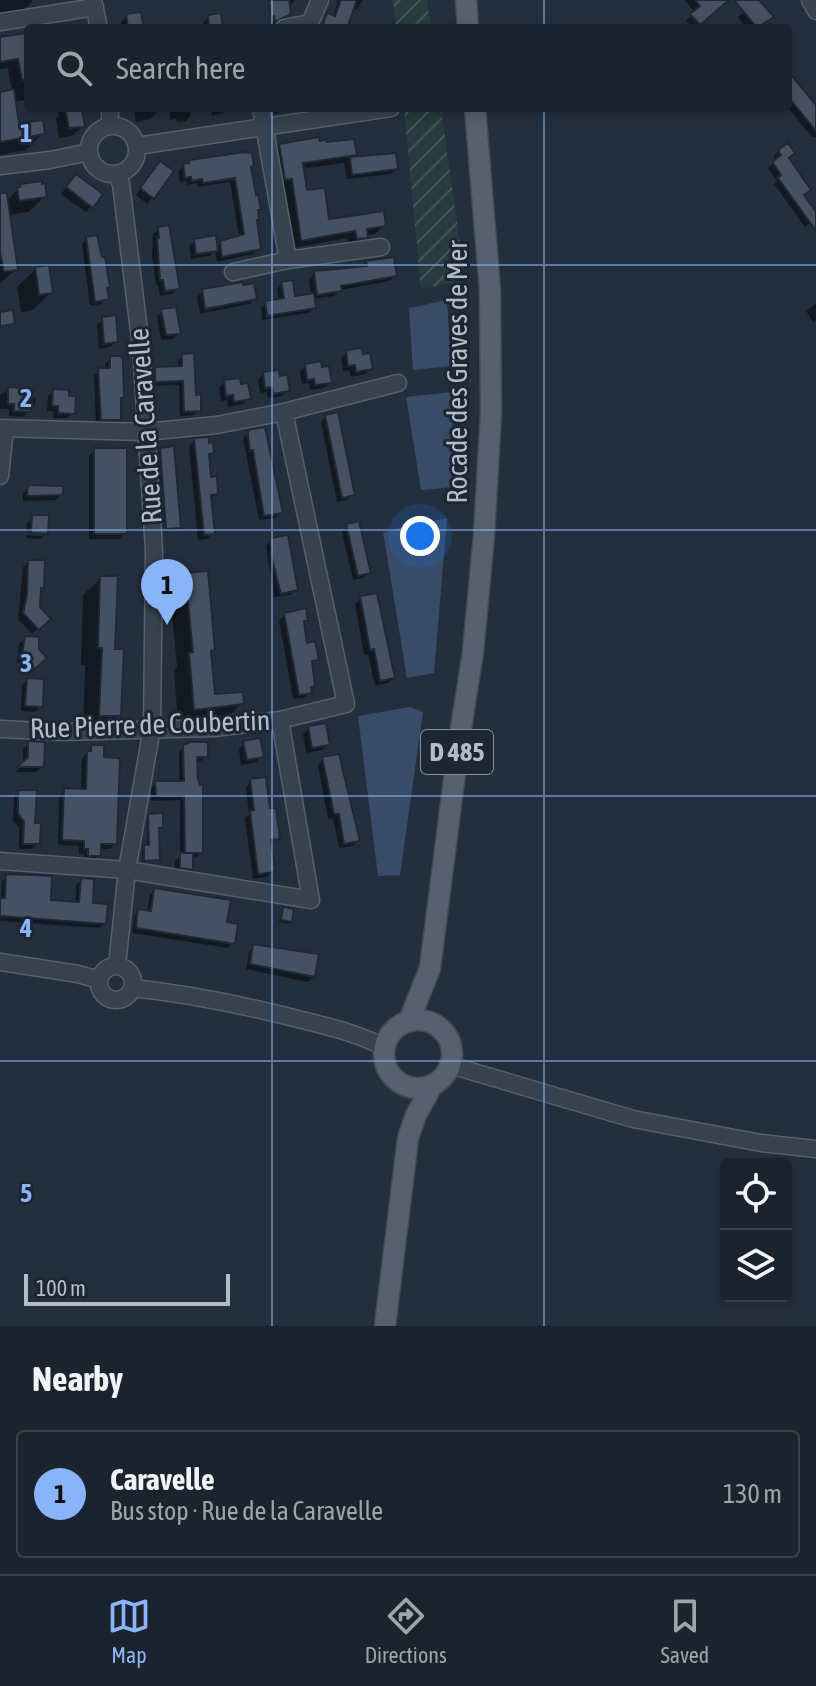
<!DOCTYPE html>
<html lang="en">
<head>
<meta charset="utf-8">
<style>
  :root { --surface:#1b232e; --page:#282f3a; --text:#f1f3f6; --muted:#a0a4aa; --line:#39404a; --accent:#8ab4f8 }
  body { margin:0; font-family:"Asap Condensed",sans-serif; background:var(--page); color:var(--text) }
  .controls { position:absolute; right:24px; bottom:24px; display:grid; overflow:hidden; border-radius:8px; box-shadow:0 4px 12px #0003 }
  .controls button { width:72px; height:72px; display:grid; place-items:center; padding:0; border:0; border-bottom:2px solid var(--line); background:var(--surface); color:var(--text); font:40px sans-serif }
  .scale { position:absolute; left:24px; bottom:20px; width:206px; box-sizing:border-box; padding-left:8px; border:4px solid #b4bcc9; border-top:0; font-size:22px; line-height:28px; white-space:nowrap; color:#b4bcc9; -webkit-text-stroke:6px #1d2633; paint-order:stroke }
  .you { position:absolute; left:420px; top:536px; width:28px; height:28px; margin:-20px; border:6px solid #fff; border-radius:50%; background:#1a73e8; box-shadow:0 0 0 12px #1a73e833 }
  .badge { display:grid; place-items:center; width:52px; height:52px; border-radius:50%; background:var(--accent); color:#111; font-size:26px; font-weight:700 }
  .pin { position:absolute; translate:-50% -66px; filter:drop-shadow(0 2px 4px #0008) }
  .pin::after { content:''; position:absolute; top:42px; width:28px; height:24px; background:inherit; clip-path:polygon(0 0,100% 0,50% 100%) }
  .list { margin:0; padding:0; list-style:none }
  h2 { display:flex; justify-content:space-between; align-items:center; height:104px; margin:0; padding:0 32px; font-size:34px }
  h2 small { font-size:26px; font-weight:400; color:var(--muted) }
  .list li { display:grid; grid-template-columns:52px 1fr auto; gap:24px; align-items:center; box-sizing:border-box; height:128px; margin:0 16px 16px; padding:0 16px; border:2px solid var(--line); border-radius:8px }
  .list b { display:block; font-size:30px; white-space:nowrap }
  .list p { margin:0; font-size:26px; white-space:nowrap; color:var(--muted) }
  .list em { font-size:26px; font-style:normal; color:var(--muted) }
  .icon { flex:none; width:44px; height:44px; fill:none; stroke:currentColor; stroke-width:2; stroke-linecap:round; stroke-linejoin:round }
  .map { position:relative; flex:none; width:816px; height:1326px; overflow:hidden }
  .search { position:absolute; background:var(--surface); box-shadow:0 4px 12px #0003; left:24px; right:24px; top:24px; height:88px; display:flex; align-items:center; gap:20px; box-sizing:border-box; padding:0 28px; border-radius:8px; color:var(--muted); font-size:30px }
  .sheet { height:248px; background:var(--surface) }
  nav { display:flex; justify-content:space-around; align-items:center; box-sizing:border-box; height:112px; border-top:2px solid var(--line); background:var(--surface); font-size:22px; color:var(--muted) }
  nav a { display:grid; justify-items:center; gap:4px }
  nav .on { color:var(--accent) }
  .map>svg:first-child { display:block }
</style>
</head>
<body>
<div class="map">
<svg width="816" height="1326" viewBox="0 0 816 1326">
  <defs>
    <pattern id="garden-furrows" width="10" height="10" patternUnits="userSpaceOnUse" patternTransform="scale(2)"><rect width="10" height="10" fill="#263c3f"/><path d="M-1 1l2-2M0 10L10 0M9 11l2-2" fill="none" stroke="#435659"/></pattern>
  </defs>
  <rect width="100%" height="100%" fill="#242f3e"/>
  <path fill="url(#garden-furrows)" d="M393,0H427L431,28H396Z
    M404,108H441L465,280L421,289Z"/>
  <path fill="#394c67" d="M447,300L451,366L413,370L409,308Z
    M452,392L453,487L421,490L406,397Z
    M447,518L434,673L407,678L383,532Z
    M410,707L423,712L400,875L378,876L358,716Z"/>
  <path fill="#0007" d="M0,0H32V2L19,14L0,17Z
    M280,0H295L291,5L288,3L289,13L272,25Z
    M338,0H363L356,10L352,8L341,28H320L327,15L333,17Z
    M685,0H727L694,28L686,21L695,13Z
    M744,12L771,17L759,28H747L738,17Z
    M127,16L141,28H122L121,22Z
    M208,17L224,26V28H203V23Z
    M5,35V38L28,35V99L14,102L18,126L43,133L26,150L0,155V94L12,92L8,68L0,69V36Z
    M788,74L816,108V137H812L788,108Z
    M58,108H80L83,126L72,136L59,138L56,119L59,115Z
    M134,108H155L156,113L150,119L136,122Z
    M170,108H206L190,111L191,115L186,121L177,122L176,119L170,120Z
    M211,108H239L212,116Z
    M264,108H304L265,115Z
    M318,143L355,154L349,160L394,155L396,169L391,174L347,179L344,163L302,169L306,192L327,221L384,225L375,234L366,235L358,245L349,247L347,238L293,248L284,186L277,188L272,154L280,145Z
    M779,151L787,159L803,196L816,215V218L805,227L774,184L777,181L768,168L777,161L774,156Z
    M184,166L249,168L259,248L253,254L217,262L215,250L210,256L191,259L189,246L195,241L215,248L221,243L239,237L230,182L198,187L197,183L187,185L186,181L180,182L178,172Z
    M154,169L171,172L147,204L136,195Z
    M70,182L91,206L86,212L61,194Z
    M21,186L45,196L29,212L8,215L16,269L0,284V198L6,201Z
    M159,229L178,289L172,294L160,296L158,284L156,285L152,257L153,234Z
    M87,239L106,298L101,304L90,306L82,244Z
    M367,263L395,276L389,281L340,290L334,296L313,299L314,308L309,313L262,320L261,308L266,303L279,301L277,289L282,284L293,298L311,296L309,279L314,273L362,268Z
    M36,269L51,292L33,310L21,312L17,287Z
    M203,291L255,299L249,304L200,314L197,297Z
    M816,303V320L813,322L806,311Z
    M162,311L179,333L173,339L161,340L157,317Z
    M103,319L116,342L110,347L99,349L97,325Z
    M347,352L371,369L365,374L351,377L349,370L343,371L341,358Z
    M182,356L199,410L194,415L180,416L179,385L151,386V373L156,369L178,368V361Z
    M111,358L122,397L119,400V419L113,425H96L94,376L99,370H105V364Z
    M306,366L330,382L324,388L310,390L309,383L302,384L300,371Z
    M264,374L288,390L282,396L268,398L266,392L260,393L258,380Z
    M225,382L249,398L243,404L228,407L227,400L221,401L219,388Z
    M9,389L23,396L36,398L35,405L23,417L9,416V409H0V395Z
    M53,391L73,413L67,418H53L54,411H47L48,396Z
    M326,416L353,494L347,500L337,502L321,422Z
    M249,432L281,512L275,518L259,520L243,438Z
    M195,440L212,452L207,458L209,479L216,493L210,500L213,533L207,539L198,540L189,446Z
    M95,450L125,533L119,539H89V456Z
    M161,450L179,527L177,529L165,531L158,452Z
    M29,487L61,494L56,500L23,501V493Z
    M33,517L46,533L43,536V532L26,531L27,523Z
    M347,526L369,572L363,578L353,580L342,532Z
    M26,535L43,536L40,539L26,538Z
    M271,540L296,589L290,595L274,597L266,546Z
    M29,562L42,587L39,591L38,608L48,618L32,634L18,619L23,567Z
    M186,575L213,650L209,654L213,696L242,703L226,719L178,725L174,670L177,667L170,591Z
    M101,578L113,651L119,715L102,733L83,732L85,665H81L83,595Z
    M361,598L393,677L388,683L375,686L368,654L364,655L355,604Z
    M285,615L306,620L302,623L305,645L316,659L311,664L313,685L310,692L304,698L293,699L279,620Z
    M25,638L45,658L28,673L17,661L19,644Z
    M27,680L41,706L35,712L21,711L22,686Z
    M309,728L328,744L322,750L306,753L303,734Z
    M29,743L42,767L36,772H15L23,765V749Z
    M244,743L262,756L256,762L241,765L239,749Z
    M92,747L115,843L110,849H99V855L93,861H83L84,854H79V846L58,845L59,796L65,790L81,791L82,759Z
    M184,747L206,756L201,761H195L201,852L196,857H191V869L186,874L175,873V861L180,856V800L151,801V788L156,783H179V752Z
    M323,759L358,840L353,846L339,848L333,818L328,819L318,765Z
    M251,781L268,811L278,838L269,844L273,871L267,877L253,879L245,818L249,815L246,787Z
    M19,792L38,843L32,849H19V827L13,821L14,797Z
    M149,816L161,827L159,830L158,859L142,862V850L147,847V818Z
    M7,876L49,902L76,904V885L81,880L91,905L104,924L99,928L0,921L2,881Z
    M155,890L225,924L233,943L228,948L132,933L134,916L139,911L147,912L150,895Z
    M283,909L290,921L288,924L279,922Z
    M254,946L313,976L308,982L246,969L249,952Z"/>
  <path fill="#455162" stroke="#1f2835" stroke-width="2" d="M269,0H289L291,14L275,22L274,16L271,17Z
    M341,0H357L347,28H322L327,13L335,16Z
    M695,0H729L700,25L690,14L700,6Z
    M734,0H759L774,17L757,28Z
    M141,12L144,28H128L126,14Z
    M221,13L223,28H209L208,15Z
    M28,33V80H22L18,59L0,62V37Z
    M788,71L816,105V131L788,97Z
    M14,89L19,123L43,120L45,134L0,142V92Z
    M65,108H82L85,127L69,128Z
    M319,137L320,141L327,140V142L354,139L357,155L303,163L307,190L325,188L329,219L384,211L386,226L367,229L368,238L357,239L355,231L301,241L292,179L285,180L279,144Z
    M788,143L795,153L789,158L811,190L804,195L816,212V231L778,178L781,175L772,162L781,155L778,150Z
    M245,152L252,153L254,166L251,167L256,195L258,194L261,210H258L259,220H257L261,249L222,257L220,241L244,234L235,178L203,183L202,179L192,181L191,177L185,178L183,164L189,163V160Z
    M396,153L398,169L352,175L350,157Z
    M160,161L174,171L154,199L140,188Z
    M76,174L103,194L93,208L66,187Z
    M42,181V184L45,183L47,197L19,201L17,187H20V184Z
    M0,193H7L18,270L4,272L0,252Z
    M169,225L180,289L165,291L163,280H160L157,238H159L158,227Z
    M97,235L102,257H105L110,287L107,288L109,299L95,302L86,237Z
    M216,235L218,251L196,254L194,239Z
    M394,257L397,276L341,286L342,291L317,295L314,271L367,266L366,261Z
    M49,265L53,293L39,295L35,267Z
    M293,280L295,296L314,293L316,308L267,316L265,301L284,298L281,282Z
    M243,282V285L254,283L257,299L205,309L202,289Z
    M176,307L181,334L166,335L161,309Z
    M13,310L15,324L0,326V312Z
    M116,315L118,342L104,344L102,317Z
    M362,348L363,354L370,353L373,369L356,372L355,365L348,366L346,350Z
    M194,353L196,395L201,394V411L184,412L183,381L155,382V367L182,366V354Z
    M110,356H121L123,360L124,398H121V420H101L98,368H110Z
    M321,361L322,367L329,366L332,383L315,385L314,379L307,380L305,364Z
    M279,370L280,376L287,374L290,391L273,394L272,387L265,388L263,372Z
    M240,378L241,384L248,383L251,399L234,402L233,395L226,396L224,380Z
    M8,387L25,388V394L32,395L31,412L14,411V404H8Z
    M53,389L69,390V396H76L75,414L58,413V406H52Z
    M338,412L355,495L342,498L325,415Z
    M265,427L283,513L264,516L253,450L250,451L248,437V430Z
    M209,437V443L213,442L214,453L209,454L211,477L217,476L218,494L211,495L215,534L204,535L194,438Z
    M174,446L181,528L166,529L160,448Z
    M94,448H127V534H94Z
    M28,485L63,486V495L27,496Z
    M32,515H49L48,534L31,533Z
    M359,521L371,573L358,576L346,524Z
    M288,535L298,590L281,594L272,559L270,538Z
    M28,560H45L44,588H41L40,607L51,619L39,630L23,613L27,595Z
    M208,571L215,650L211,651L215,694L243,692L244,704L194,710L189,653L193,652L185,573Z
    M100,576H118L115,649H124L121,716H99L102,648H98Z
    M377,593L395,678L380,681L374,649L370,650L360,596Z
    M306,608L308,621H304L307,643L315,641L319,660L312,661L315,686L311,687L312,693L299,695L284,613Z
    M25,636L39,637V649L47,658L35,669L22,655Z
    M27,678L44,679L43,707L25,706Z
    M326,723L330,745L312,748L308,726Z
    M260,738L264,757L247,760L243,741Z
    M28,741L45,742L44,767H17L28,757Z
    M191,742H208V757H197L198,779L200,785H203V853H185L184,796H156L155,781H184L183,745Z
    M91,745H104V757L120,758L117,844H101V856H88V849H84V841L62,840L64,788L86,789L87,751H91Z
    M339,754L360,841L344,844L339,814H334L322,757Z
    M266,777L270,808H276L280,839L271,840L275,872L258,874L250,811L254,810L250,779Z
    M18,790H37L35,823H41L40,844H23L24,821L18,814Z
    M163,813V828H159L160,860L144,861V845H149L148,814Z
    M180,853H193V870L180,868Z
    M6,874L52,876L51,900L79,902L81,878L94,879L93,903L108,904L106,924L0,916V898H5Z
    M154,888L231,900L227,922L238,924L235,944L136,928L138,909L151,911Z
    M283,907L294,909L292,922L281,920Z
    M253,944L319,954L315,977L250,964Z"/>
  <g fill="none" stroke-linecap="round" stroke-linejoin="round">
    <g stroke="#565f6c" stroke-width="19">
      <path id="minor" d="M93,0L99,28
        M810,0L816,11
        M0,22L95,7
        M284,28L310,23L320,0
        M110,108V126
        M261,108L288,260L381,247
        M89 150a24 24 0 1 1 48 0a24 24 0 1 1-48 0Z
        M137,146L391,108
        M0,166L50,160L89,152
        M116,174L121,184L141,347L154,550L152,728L127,870L117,966
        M233,272L288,260
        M0,428L145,432L217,425L284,412L398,383
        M0,476L5,429
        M0,729L62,732L214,728L280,720L346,704L284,412
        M0,861L127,870L311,900L280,720
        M0,962L78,974L99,980
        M99 983a17 17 0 1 1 34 0a17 17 0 1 1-34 0Z
        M133,988C187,994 238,1004 290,1017C323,1025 354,1032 384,1047
        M450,1065L633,1119L761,1143L816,1149"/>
    </g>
    <g stroke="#414a57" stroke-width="23">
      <path id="major" d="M466,0L468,28
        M384 1054a34 34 0 1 1 68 0a34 34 0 1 1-68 0Z
        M409,1021L430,968L459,741L473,652L484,535L491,413L490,290L475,108
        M385,1326L408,1138L416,1115L433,1084"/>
    </g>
    <use href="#minor" stroke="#38414e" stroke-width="16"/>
    <use href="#major" stroke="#56606e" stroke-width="20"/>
  </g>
  <path fill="none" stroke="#8ab4f8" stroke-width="2" stroke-opacity="0.55" d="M272,0V28M544,0V28M272,108V1326M544,108V1326M0,265H816M0,530H816M0,796H816M0,1061H816"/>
  <g text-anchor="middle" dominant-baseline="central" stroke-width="6" stroke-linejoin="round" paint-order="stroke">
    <rect fill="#1d2633" stroke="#878f9c" stroke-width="2" x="421" y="730" width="72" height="44" rx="6"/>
    <g font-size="26" font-weight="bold" fill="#b4bcc9">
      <text x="457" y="752">D 485</text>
    </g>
    <g font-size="28" fill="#b4bcc9" stroke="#1d2633">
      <text transform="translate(457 372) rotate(-90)">Rocade des Graves de Mer</text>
      <text transform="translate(145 426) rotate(-94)">Rue de la Caravelle</text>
      <text transform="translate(150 724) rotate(-2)">Rue Pierre de Coubertin</text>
    </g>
  </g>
  <g font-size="26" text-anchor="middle" font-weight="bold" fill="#8ab4f8" stroke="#1d2633" stroke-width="6" stroke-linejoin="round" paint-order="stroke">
    <text x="26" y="142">1</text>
    <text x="26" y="407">2</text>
    <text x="26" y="672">3</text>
    <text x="26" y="937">4</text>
    <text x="26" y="1202">5</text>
  </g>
</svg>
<div class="controls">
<button><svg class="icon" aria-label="locate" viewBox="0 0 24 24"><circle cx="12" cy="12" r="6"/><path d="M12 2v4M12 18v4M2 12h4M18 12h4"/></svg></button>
<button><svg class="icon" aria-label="layers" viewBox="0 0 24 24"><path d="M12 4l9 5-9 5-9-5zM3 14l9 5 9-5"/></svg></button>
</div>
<div class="scale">100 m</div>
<div class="you"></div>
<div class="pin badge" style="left:167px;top:625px">1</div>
<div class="search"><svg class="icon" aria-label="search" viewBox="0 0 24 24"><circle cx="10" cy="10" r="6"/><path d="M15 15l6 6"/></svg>Search here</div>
</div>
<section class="sheet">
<h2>Nearby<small></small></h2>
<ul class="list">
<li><span class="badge">1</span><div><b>Caravelle</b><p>Bus stop · Rue de la Caravelle</p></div><em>130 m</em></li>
</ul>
</section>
<nav>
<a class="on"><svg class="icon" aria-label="map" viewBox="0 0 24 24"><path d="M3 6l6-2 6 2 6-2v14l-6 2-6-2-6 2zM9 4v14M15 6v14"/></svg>Map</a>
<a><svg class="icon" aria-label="directions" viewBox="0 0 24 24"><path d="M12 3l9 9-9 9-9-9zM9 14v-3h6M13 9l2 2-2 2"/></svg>Directions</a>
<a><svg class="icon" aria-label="saved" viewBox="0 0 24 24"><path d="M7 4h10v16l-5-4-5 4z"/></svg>Saved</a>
</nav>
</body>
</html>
